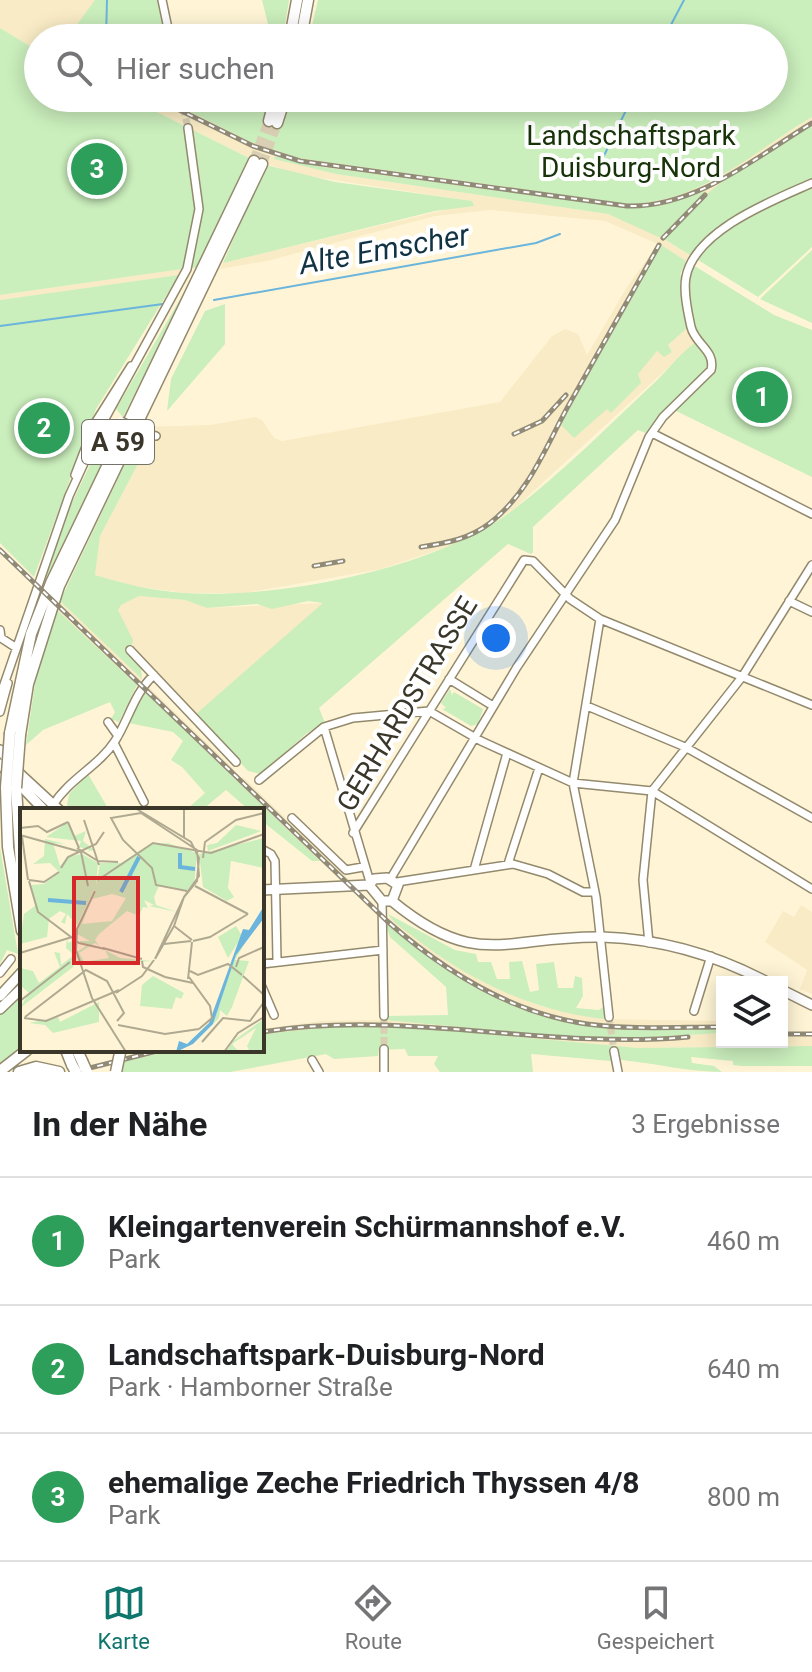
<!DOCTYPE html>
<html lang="de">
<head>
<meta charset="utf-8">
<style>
  :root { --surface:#fff; --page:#f2f2f2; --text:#202124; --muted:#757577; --line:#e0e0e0; --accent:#0f766e }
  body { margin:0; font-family:Roboto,sans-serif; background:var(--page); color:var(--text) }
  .controls { position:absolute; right:24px; bottom:24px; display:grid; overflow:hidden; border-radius:0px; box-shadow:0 4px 20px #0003 }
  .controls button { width:72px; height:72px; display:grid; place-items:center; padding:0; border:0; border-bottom:2px solid var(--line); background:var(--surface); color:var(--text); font:40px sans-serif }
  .you { position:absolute; left:496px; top:638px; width:28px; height:28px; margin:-20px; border:6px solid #fff; border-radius:50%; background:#1a73e8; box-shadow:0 0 0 12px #1a73e833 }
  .badge { display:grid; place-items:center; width:52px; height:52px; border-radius:50%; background:var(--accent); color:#fff; font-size:26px; font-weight:700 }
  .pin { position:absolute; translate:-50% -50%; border:4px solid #fff; box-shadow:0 2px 8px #0006 }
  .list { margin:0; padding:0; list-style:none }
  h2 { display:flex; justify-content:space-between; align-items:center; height:104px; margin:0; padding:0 32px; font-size:34px }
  h2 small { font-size:26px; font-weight:400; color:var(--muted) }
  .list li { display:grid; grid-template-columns:52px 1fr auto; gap:24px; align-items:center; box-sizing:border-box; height:128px; padding:0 32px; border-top:2px solid var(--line) }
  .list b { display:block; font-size:30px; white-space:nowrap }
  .list p { margin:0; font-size:26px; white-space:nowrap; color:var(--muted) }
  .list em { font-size:26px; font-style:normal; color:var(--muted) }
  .icon { flex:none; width:44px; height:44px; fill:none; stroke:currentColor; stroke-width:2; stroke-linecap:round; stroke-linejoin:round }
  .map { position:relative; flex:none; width:812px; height:1072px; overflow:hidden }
  .search { position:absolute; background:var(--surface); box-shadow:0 4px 20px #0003; left:24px; right:24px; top:24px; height:88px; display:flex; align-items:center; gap:20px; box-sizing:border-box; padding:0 28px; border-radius:44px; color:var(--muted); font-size:30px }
  .sheet { height:488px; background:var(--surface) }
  nav { display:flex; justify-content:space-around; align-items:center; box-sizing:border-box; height:112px; border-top:2px solid var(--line); background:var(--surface); font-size:22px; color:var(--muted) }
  nav a { display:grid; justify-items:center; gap:4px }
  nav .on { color:var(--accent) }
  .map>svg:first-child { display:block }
</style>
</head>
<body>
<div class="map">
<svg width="812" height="1072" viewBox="0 0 812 1072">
  <rect width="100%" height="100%" fill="#fff5d6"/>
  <path fill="#f8ebc5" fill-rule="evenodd" d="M0,0H97L67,38H38V51L0,28Z
    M129,98H162L251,142L298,158L607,202L703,187L812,117V125L742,168L672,229L665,240L690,255L686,261L661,246L592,368L607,407L658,350L672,352L668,345L687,328L696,342L513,510L459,543L381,569L245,593H184L128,585L95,575L100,536L150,441L139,434L143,427L211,425L255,417L262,420L274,438L282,441L500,402L552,336L565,329L578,334L587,355L627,287L658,244L605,221L491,210L435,216L267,261L220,269L223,263L453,208L471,201L301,175L249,158ZM274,159L628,208L663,205L706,192L661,237L608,214L336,174Z
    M182,269L179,275L0,300V295Z
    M139,596L185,600L207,608L324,603L196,714L133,650L132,640L118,610L120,605Z
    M60,601L142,679L137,685L56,609Z
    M149,687L234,769L229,774L145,692Z
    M243,777L350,880L341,881L237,782Z
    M801,905L812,912V994L800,989L807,970L765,942L783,911L794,917Z
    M387,916L481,981L540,1006L605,1019L722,1021V1028L605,1027L537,1014L499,999L437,963L385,922Z
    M378,1020L606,1039L722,1033V1042H782V1032H812V1046L638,1048L378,1025L262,1034V1029L321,1021Z"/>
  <path fill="#caeebc" d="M95,0H159L167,38H62L73,30Z
    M262,0H289L283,38H265L268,24Z
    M318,0H812V117C751,153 702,202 628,204L298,158L251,142L162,98H246L255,105L257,98H271L281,124L290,98H774V38H309Z
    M0,28L38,51V98H129L185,126C195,176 203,221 182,269L0,295Z
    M812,125V247L758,297L664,239C700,189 760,156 812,125Z
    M191,129L249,158L198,267L191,268L202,207Z
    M275,156L323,167L628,208L663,205L706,191L661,238L608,214L336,174L274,159Z
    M266,165L335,182L472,201L474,206L435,211L223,263Z
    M661,245L686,261L680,275L684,277L687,328L668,345L672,352L664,357L657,351L638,374L641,383L611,413L607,409L574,438L561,425L563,420Z
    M812,250V323L760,299Z
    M693,265L774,315L812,330V477L674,410L716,367C716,354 707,350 700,340C687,321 686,287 693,265Z
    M179,275L96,409L34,577L0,543V300Z
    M193,277L123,417L116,409Z
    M225,304V344L167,411L171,379L205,311Z
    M696,342L708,355L710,366L648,434L638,430L533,527V552L531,554L508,544L319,708L325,723L307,733L261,774L248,771L196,714L323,603L308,601L272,609L257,604L207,608L185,600L139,596L121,605L118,610L133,640L130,654L141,667L142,679L60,601L139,434L150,441L100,536L95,575C124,584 154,591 184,593C281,599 435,569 513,510C563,472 607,427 653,384C667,371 680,353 696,342Z
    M110,423L120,425L43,585L68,511Z
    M56,609L137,685L119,722L111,719L115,712L110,702L43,730L26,745L36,677Z
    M450,689L452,695L454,692L483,709L478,724L471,726L442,709L446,708L441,703Z
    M145,692L320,861H312L262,821V810H249L226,790L202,810H186L205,793L182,767L171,760L183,741L173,732L129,723Z
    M88,774L109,810H73L67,805L69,794Z
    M0,847L18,954L7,950L0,964Z
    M388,914L455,950L476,954L478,962H491L497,979H510L509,962L522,961L530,992L539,990L536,964L554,962L558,988H573L575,976L582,978L583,996L576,1008L599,1010L603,1007L605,1019C535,1012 470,981 415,938C406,931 393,923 388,914Z
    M385,922C445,971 508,1014 586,1025C630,1032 677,1028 722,1028V1033L618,1039L568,1037L384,1020V1016L448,1015L446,987L390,937Z
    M22,996V1047L0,1066V1015Z
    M350,1025L423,1028L638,1048L812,1046V1066H742L733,1065V1061L691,1057L692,1063L714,1066L722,1072C688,1072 655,1063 621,1060L619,1051L611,1050V1061L531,1054L533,1072H440L434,1064L438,1056H408L405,1049L379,1050L378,1056L334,1059L326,1054L230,1072H121L123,1062L174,1050H262V1034Z"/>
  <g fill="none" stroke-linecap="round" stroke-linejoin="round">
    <path stroke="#6bb5dd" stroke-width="2" d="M106,38L107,0
      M664,38L684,0
      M597,170L632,98
      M214,300L536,243L560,234
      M0,326L163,304"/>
    <path stroke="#d8cfb4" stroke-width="7" stroke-dasharray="7 3.5" stroke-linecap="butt" d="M181,98L188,128
      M384,1016V1049
      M609,1017L614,1051"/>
    <path stroke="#d8cfb4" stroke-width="10" stroke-dasharray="10 5" stroke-linecap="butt" d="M254,161L269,121
      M262,164L277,123"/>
    <g stroke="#93896d" stroke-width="10">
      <path id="minor" d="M162,0L170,38
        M141,431L156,436
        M652,433L812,514
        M75,475L95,423L131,366
        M789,601L812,612
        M600,619L573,783L596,897L609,1017
        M0,630L1,638L15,647
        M130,650L236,762
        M449,679L493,706
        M0,696L69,496L101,426L187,269L199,209L188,128
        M587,706L685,747L812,818
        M0,712L8,683
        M108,722L118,736
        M324,727L370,882
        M114,743L144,802
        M259,780L324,727L353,718L429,711L481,741L573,783L652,791L812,889
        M53,805C69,779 99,766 115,741C129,719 134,693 154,675
        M292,818L346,870L363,867
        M353,833L524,560L533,561L570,599L600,619L812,705
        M262,849L271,854L275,861L277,960
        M508,864L539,768
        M474,870L507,753
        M391,878L517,667L615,520L649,437L663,417L711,370C716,351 695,344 691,327C688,313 683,292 686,277C695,230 774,200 812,183
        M397,882L513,864L548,874L583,892H595
        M382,901L384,1016
        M649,943L643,880L652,791L742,677L812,565
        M262,964L383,950
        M0,973L11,959
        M262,987L274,1015
        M694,1011L711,956
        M614,1051L618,1072
        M312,1060L319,1072
        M384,1072V1049"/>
    </g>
    <g stroke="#93896d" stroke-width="12">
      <path id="major" d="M0,750L21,775L59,810
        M0,764L44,810
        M369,885L382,901H392
        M262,890L369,885L374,879L387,878L398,885L392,901
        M392,901C478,972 507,935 602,937C661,939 716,955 767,982
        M782,990L812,1005
        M0,996L22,972
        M0,1009L22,988"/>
    </g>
    <g stroke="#93896d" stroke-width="13">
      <path id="highway" d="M290,38L297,0
        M301,38L308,0
        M269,121L275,98
        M277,123L285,98
        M10,733L31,634L51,583L254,161
        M20,735L28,684L59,586L262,164
        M6,787L8,847L22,931
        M16,788L22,881
        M66,1050L72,1065
        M77,1050L82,1061
        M0,1071L27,1050
        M19,1072L36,1067L59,1072"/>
    </g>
    <use href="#minor" stroke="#fff" stroke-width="7"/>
    <use href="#major" stroke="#fff" stroke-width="9"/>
    <use href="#highway" stroke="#fff" stroke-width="10"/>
    <g stroke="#918a76" stroke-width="5">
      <path id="rail" d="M155,98L253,146L300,161L627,206C696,208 756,157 812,123
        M663,238L705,195
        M514,434L542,421L566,395
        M421,547C447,543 469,539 490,523C531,491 547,443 571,401C600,349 630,297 659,245
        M0,550L387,921C444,971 510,1013 587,1024C631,1030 677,1027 722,1027
        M314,566L343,561
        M262,1032C406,1009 544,1050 688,1037
        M782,1034H812
        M74,1072L161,1050"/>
    </g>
    <use href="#rail" stroke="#fff" stroke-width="2" stroke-dasharray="6" stroke-linecap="butt"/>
    <g stroke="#93896d" stroke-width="10" stroke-linecap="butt">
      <path id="minor-bridge" d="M121,421L141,431"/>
    </g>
    <g stroke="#93896d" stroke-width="13" stroke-linecap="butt">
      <path id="highway-bridge" d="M6,787L10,733
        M16,788L20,735
        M82,1061L87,1072
        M72,1065L76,1072
        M116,1072L120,1053"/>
    </g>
    <use href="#minor-bridge" stroke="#fff" stroke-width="7"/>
    <use href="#highway-bridge" stroke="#fff" stroke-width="10"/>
  </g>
  <g text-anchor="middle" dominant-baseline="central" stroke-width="8" stroke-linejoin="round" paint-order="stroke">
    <rect fill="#fff" stroke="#75726a" stroke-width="2" x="82" y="420" width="72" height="44" rx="6"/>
    <g font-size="26" font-weight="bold" fill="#3a362a">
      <text x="118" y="442">A 59</text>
    </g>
    <g font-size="28" fill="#183309" stroke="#fff">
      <text x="631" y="135">Landschaftspark<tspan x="631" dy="32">Duisburg-Nord</tspan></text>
    </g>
    <g font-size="28" fill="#3a362a" stroke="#fff">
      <text transform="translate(407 704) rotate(-59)">GERHARDSTRASSE</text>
    </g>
    <g font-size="30" font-style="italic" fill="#134" stroke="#fff">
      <text transform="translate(384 249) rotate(-10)">Alte Emscher</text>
    </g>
  </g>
  <g transform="translate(20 808)">
    <rect width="244" height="244" fill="#fff5d6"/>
    <path d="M47,15L54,28L66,23L63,33L74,42L66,44L70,42L59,39L61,33L26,29ZM216,17L241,23L188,43L187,37L197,35ZM244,30V60L211,53L208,80L214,89L207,93L183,79L179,46ZM25,31L46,36L33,35L40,58L47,49L62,46L78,55L76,80L80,55H101L131,36L148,35L177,45L174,78L166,83L139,78L134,89L136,97L157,104L129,98L134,97L124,92L128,100L123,99L119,108L107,103L79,126L75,132L79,138L75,135L59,145L64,154L89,150L85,142L100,150L133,153L62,157L57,144L66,138L59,133H70L57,126L60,115L70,95L62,116L92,113L106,90L92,86L72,91L76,83L74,82L57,117L47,106L45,116L41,114L46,106L40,103L29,111L27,129L0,136L4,106L16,97L11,77L24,76L39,64L30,55L13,56L24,48ZM216,118L222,128L208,150L198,129ZM231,125L215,152L229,153L212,199L207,208L200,202L199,210L193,216L216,146ZM47,130L48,135L54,132L57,150L53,159L0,200L9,185L0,177V160L13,163L19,175L40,159L34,144L40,145L41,157L54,147L46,140ZM133,168L164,185L161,191L156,189L152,201L120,198L122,177ZM79,194V214L33,225L25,217L9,215L38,209L40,214ZM244,211L243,244H230L227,238L236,220L212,236L219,244H206L213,233Z" fill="#caeebc"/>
    <path d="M244,98V110L216,147L193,216L173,236L156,244L159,233L167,236L189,215L223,121L229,122Z" fill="#6bb5dd"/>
    <path fill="none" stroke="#6bb5dd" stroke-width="4" d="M160,45V59L175,61M101,84L119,49M28,92L66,95"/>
    <path fill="none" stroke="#b0a991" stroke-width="2" d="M115,0L171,34L179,50L177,73L164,89L135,151M164,0V30M121,5L91,10L103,32L132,60L136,77L167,83M121,5L177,42L179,68L164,89L154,118L172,132M64,12L79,57M48,14L59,40M0,20L18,18L27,24L48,14M0,27L61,44M2,28L8,72M57,40L78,53L98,54M61,44L68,78M183,50L185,34L216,12L244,5M41,60L48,49L76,36L84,24M9,72L24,74L39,64M78,72L133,35L191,45L244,26M9,73L18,104L59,135L85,141M175,78L228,106M75,83L57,121L56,142L72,190L106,244M173,133L190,129L228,106M144,136L171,133M83,140L122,151M0,145L52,129M135,151L154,118M122,153L123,159L145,169L173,175M216,159L219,150L244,139M170,163L178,167L208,156L222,167M223,168L244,187M169,169L190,198L192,210L179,221M168,171L172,134M96,185L122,168L134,152M0,193L50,154M5,209L66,162L87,173L104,205L97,213M4,210L26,213L99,182M98,217L145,226L179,221M182,234L203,210L230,213L244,194M204,244L218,225L244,209"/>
    <path fill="#d62828" fill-opacity="0.15" stroke="#d62828" stroke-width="4" d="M54,70H118V155H54Z"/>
    <rect width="244" height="244" fill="none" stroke="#3a362a" stroke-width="4"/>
  </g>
</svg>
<div class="controls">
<button><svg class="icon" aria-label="layers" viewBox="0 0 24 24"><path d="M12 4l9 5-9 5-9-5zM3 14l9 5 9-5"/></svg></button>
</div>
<div class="you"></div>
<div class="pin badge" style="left:762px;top:397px;background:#2e9e5b">1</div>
<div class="pin badge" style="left:44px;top:428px;background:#2e9e5b">2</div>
<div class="pin badge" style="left:97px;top:169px;background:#2e9e5b">3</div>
<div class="search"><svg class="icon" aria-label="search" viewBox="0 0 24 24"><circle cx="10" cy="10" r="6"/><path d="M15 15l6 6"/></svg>Hier suchen</div>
</div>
<section class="sheet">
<h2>In der Nähe<small>3 Ergebnisse</small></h2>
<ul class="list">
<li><span class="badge" style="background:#2e9e5b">1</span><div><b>Kleingartenverein Schürmannshof e.V.</b><p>Park</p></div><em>460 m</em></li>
<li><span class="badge" style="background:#2e9e5b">2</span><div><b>Landschaftspark-Duisburg-Nord</b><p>Park · Hamborner Straße</p></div><em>640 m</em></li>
<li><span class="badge" style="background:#2e9e5b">3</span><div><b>ehemalige Zeche Friedrich Thyssen 4/8</b><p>Park</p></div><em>800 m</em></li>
</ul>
</section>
<nav>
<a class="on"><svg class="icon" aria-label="map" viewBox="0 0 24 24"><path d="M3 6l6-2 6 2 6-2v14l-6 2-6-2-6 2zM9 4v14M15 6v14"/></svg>Karte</a>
<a><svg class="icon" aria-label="directions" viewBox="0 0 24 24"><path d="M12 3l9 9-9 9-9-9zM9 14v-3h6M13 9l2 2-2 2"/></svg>Route</a>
<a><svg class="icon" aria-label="saved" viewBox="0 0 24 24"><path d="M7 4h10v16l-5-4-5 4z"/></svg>Gespeichert</a>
</nav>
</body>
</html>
